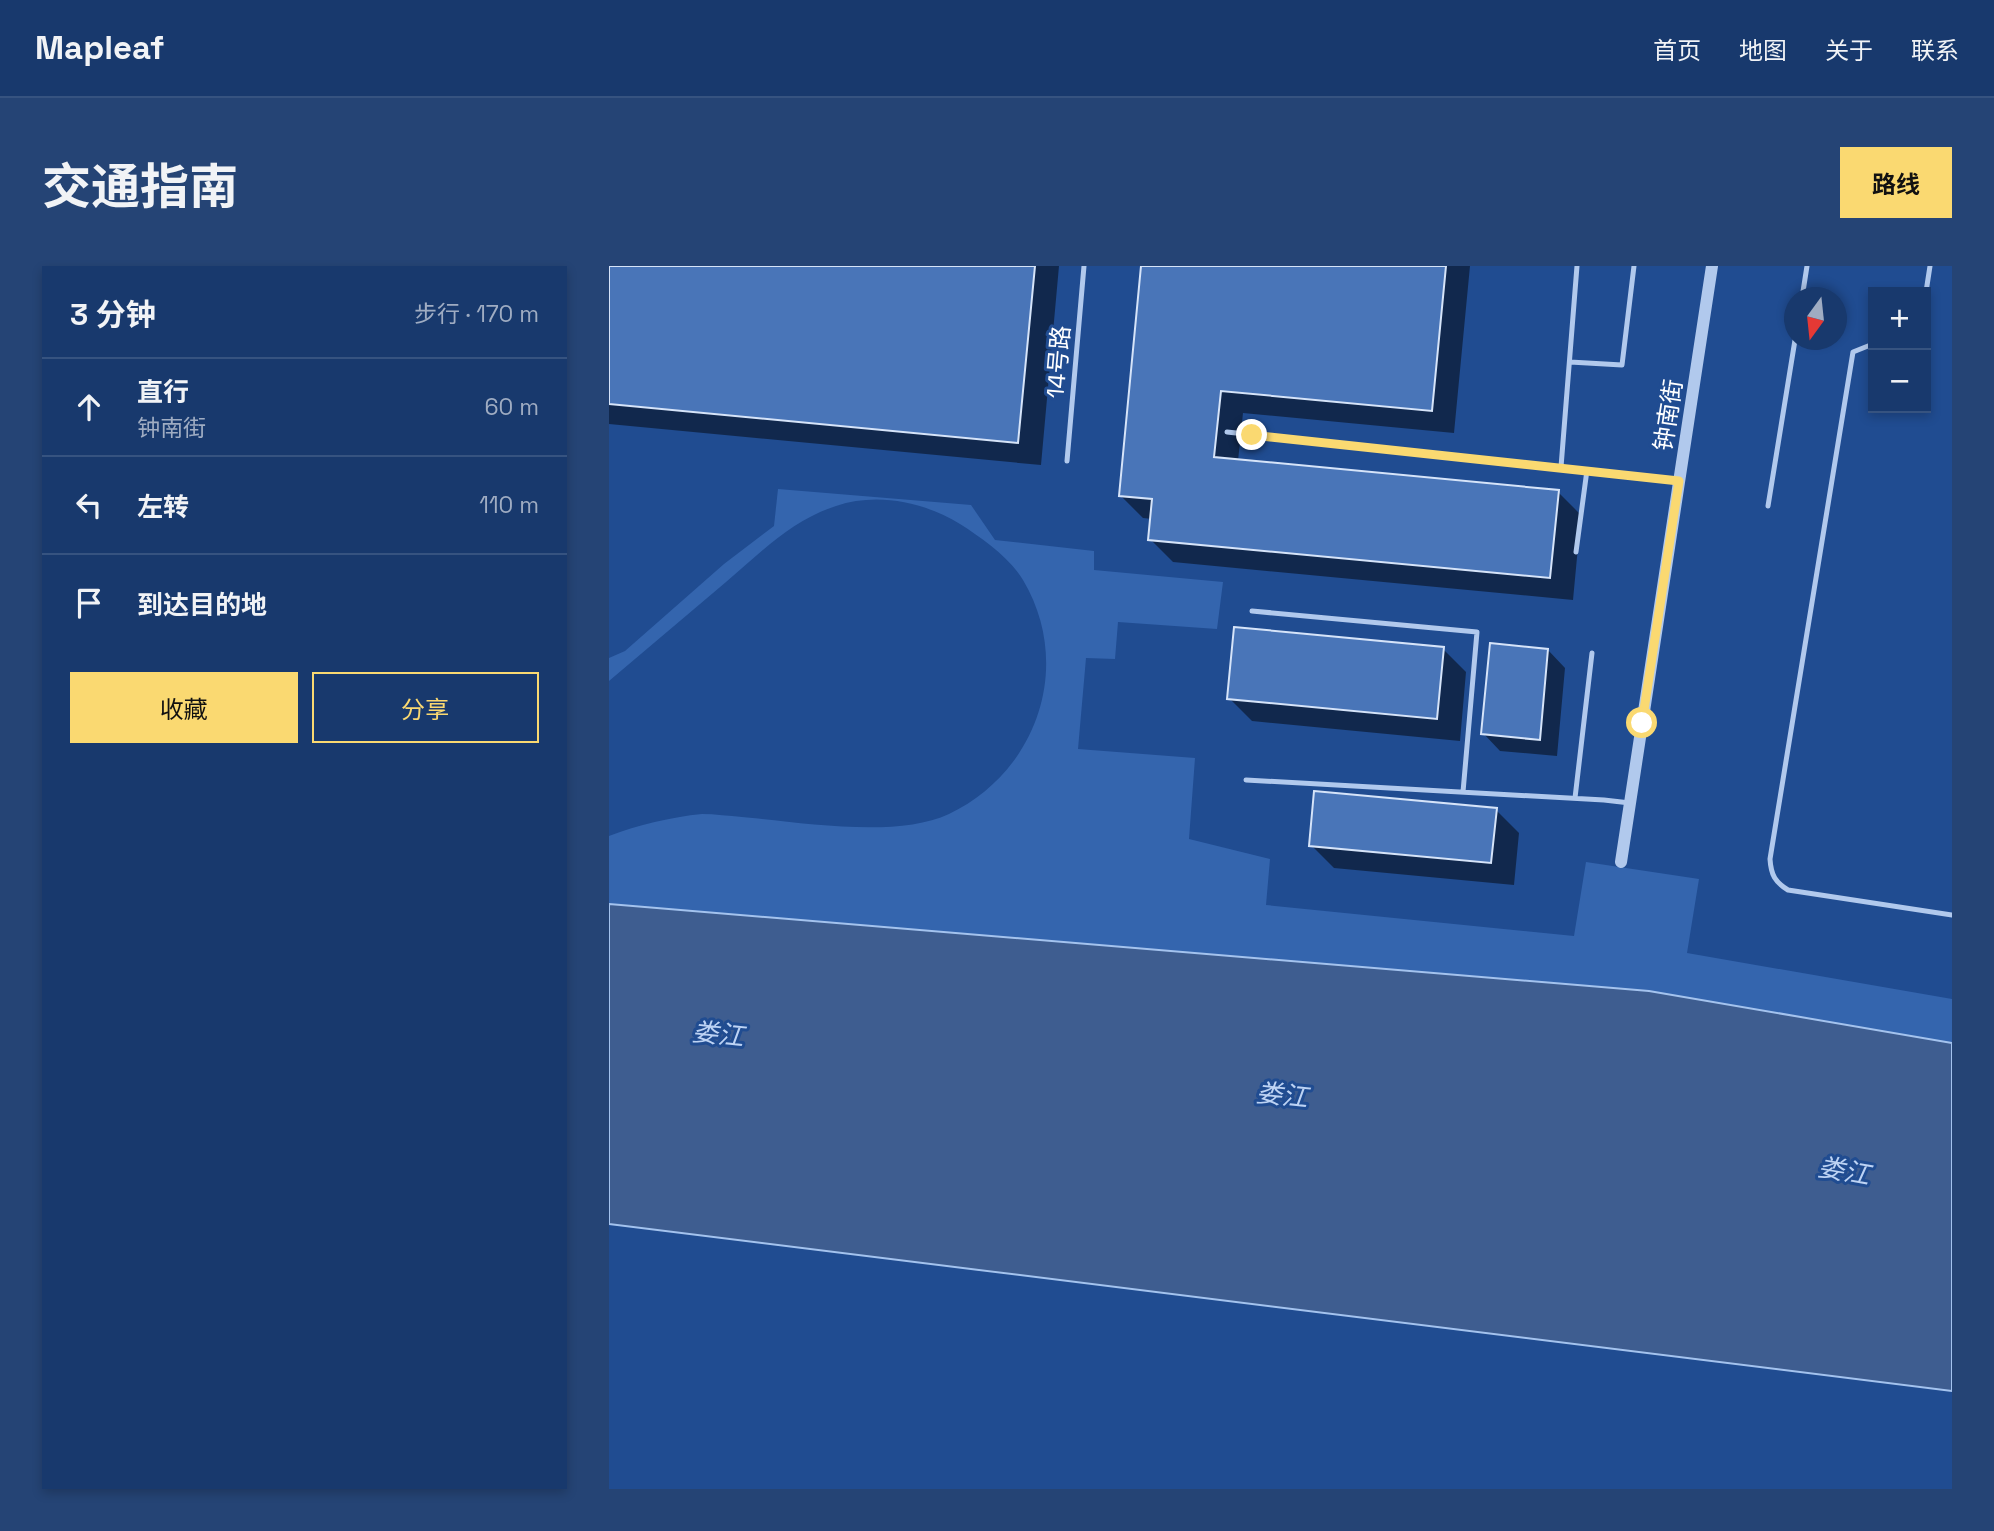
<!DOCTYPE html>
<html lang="zh">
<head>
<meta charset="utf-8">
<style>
  :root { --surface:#18396d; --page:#254475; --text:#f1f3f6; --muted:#9facc2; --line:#365380; --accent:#fad971 }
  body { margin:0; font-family:"Space Grotesk","Noto Sans SC",sans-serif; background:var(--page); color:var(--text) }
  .controls { position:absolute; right:21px; top:21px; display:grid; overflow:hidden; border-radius:0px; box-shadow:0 4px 10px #0003 }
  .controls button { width:63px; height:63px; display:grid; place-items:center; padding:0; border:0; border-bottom:2px solid var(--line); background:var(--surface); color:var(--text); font:35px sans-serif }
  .compass { position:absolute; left:1175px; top:21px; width:63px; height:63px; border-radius:50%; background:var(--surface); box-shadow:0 4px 10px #0003; rotate:195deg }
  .stop { position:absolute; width:21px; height:21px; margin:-16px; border:5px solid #fad971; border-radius:50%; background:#fff }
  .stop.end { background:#fad971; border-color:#fff; box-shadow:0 2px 7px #0008 }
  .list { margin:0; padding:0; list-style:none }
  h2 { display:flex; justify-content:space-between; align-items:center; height:91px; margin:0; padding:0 28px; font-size:30px }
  h2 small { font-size:23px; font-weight:400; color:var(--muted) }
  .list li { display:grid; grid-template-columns:46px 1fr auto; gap:21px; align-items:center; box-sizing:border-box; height:98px; padding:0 28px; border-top:2px solid var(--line) }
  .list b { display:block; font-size:26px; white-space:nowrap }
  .list p { margin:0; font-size:23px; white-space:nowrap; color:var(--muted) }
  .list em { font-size:23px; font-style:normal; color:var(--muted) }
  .actions { display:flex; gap:14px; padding:21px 28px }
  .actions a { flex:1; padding:16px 0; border:2px solid var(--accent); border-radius:0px; text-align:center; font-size:24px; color:var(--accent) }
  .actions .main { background:var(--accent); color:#111 }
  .icon { flex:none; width:38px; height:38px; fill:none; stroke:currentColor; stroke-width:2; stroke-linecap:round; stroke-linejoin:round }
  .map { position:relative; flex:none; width:1343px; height:1223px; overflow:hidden; border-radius:0px }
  header { display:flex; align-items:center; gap:42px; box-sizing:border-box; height:98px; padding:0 35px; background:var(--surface); border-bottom:2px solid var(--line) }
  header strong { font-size:33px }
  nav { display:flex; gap:38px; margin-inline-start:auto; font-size:24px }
  .intro { display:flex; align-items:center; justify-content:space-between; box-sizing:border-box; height:168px; padding:0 42px }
  h1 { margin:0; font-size:49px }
  .button { padding:18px 32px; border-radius:0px; background:var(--accent); color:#111; font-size:24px; font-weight:700 }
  main { display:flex; gap:42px; padding:0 42px }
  aside { flex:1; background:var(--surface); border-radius:0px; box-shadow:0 4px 10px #0003 }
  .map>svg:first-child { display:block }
</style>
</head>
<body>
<header>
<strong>Mapleaf</strong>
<nav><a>首页</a><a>地图</a><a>关于</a><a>联系</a></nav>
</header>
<div class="intro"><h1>交通指南</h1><a class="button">路线</a></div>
<main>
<aside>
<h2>3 分钟<small>步行 · 170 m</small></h2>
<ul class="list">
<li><svg class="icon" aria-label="ahead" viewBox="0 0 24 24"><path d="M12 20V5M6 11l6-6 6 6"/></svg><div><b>直行</b><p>钟南街</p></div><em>60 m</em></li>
<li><svg class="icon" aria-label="left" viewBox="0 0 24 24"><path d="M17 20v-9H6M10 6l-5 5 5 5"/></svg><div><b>左转</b></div><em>110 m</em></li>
<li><svg class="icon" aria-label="arrive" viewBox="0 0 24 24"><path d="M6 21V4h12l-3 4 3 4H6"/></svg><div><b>到达目的地</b></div></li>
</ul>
<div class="actions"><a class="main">收藏</a><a>分享</a></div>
</aside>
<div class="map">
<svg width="1343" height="1223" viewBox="0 0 1343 1223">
  <rect width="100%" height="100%" fill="#204c91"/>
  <path fill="#3465ae" d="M169,223L362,239L386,274L485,285V304L614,316L608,363L509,356L506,393L477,392L469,483L586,492L580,573L661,593L657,639L965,670L977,596L1090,613L1078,687L1343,733V777L1040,725L0,638V570C29,559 62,551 93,548C106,548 120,550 133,551C191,556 287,573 340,548C428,506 465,400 414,314C401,292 373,272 351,258C315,236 268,226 227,240C183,254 151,287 117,316C78,349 39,382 0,415V392L16,385L115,298L165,260Z"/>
  <path fill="#3e5d90" stroke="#a4c3ee" stroke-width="2" d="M0,638L1040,725L1343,777V1125L0,958Z"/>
  <path fill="#0007" d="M0,0H450L432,199L0,158Z
    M533,0H861L845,167L634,147L629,195L949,226L972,249L964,334L564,296L541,273L543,253L534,252L511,229Z
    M834,383L857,406L851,475L643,455L620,432Z
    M939,384L956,402L948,490L891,485L874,467Z
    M887,544L910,567L905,619L725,602L702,579Z"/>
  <path fill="#4975b8" stroke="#d6e4f9" stroke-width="2" d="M0,0H426L409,177L0,138Z
    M532,0H837L823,145L612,125L605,191L950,224L941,312L539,274L543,233L510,230Z
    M625,361L835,381L828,453L618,433Z
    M881,377L939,383L931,474L872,468Z
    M705,525L888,542L882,597L700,580Z"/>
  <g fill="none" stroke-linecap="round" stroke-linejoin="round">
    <path stroke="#b1c9ed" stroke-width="5" d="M1317,26L1321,0
      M1193,32L1198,0
      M1264,78L1244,86L1161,593C1162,609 1166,616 1179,624L1343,649
      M961,96L1013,99L1025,0
      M618,166L1070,215
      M458,195L475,0
      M952,201L968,0
      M1159,240L1186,74
      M967,286L978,204
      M643,345L868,366L854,526
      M637,514L995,534L1021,537
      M966,532L983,387"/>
    <path stroke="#b1c9ed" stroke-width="12" d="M1012,596L1103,0"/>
  </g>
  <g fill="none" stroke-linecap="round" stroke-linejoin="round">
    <path stroke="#fad971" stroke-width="9" d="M643,169L1070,215L1033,457"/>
  </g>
  <g text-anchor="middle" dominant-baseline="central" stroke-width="6" stroke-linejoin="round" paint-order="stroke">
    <g font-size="24" fill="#fff" stroke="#204c91">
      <text transform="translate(449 96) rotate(-85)">14号路</text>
      <text transform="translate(1059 149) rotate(-81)">钟南街</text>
    </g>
    <g font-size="26" font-style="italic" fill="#bdd3f4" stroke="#204c91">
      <text transform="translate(109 768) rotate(6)">娄江</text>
      <text transform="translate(673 829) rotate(6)">娄江</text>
      <text transform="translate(1235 905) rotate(10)">娄江</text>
    </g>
  </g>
</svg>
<div class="controls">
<button>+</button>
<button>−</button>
</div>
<svg class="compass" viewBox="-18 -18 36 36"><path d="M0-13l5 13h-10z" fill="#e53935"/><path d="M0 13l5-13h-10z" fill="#9facc2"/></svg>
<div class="stop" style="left:1033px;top:457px"></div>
<div class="stop end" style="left:643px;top:169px"></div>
</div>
</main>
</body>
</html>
